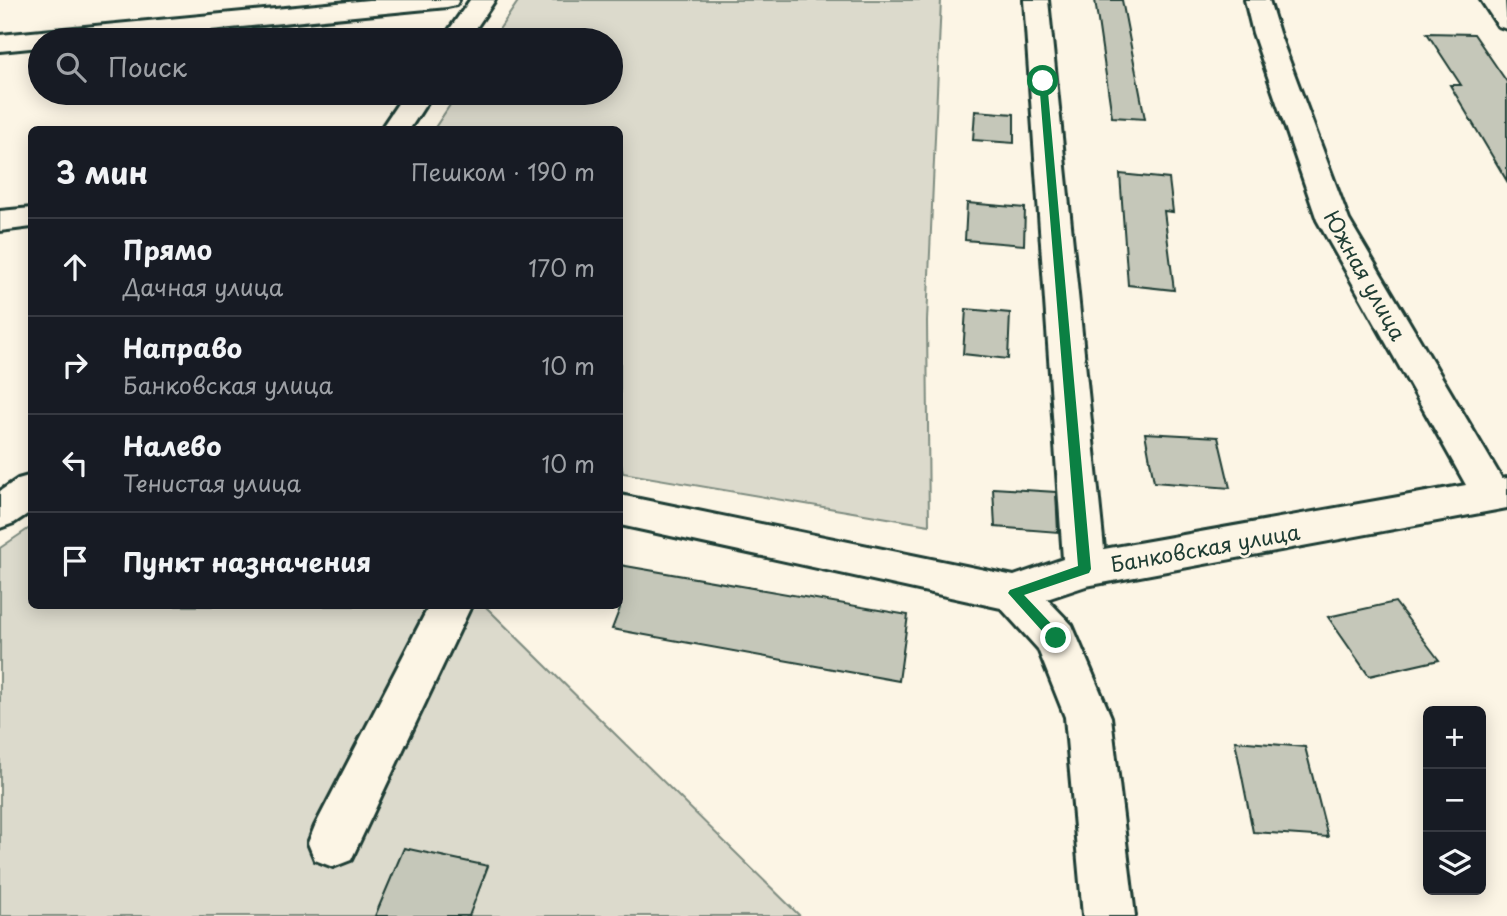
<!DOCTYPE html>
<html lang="ru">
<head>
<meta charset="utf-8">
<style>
  :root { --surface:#171b24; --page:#242831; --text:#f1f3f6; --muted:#9ea1a6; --line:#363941 }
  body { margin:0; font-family:"Playpen Sans",sans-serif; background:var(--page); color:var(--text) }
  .controls { position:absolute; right:21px; bottom:21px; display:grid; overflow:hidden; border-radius:10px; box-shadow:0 4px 18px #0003 }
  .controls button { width:63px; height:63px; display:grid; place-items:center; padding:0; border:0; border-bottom:2px solid var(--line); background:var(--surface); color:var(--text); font:35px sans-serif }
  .stop { position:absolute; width:21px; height:21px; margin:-16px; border:5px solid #0b8043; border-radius:50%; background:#fff }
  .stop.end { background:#0b8043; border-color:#fff; box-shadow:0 2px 7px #0008 }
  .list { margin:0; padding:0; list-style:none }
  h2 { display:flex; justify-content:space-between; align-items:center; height:91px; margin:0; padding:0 28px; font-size:30px }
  h2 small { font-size:23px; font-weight:400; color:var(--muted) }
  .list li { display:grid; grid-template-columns:46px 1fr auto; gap:21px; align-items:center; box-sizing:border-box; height:98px; padding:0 28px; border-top:2px solid var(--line) }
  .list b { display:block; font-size:26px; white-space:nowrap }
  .list p { margin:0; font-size:23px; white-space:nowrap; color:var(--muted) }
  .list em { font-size:23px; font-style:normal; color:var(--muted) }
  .icon { flex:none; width:38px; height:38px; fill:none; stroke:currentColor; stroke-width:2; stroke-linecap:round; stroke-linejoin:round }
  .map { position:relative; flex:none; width:1507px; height:916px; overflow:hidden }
  .search { position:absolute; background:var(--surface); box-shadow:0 4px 18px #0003; left:28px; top:28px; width:595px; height:77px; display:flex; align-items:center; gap:18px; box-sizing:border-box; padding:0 24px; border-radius:38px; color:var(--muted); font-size:26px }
  .panel { position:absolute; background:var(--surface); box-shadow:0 4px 18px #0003; left:28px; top:126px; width:595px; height:483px; border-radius:10px }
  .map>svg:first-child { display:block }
</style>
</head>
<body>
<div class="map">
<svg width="1507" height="916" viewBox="0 0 1507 916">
  <rect width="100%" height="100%" fill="#fcf5e5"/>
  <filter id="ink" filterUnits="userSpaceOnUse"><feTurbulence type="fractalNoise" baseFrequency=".0143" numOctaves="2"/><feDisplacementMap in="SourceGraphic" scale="14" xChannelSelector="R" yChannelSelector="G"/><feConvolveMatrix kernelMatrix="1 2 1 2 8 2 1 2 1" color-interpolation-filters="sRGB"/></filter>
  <g filter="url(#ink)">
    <path fill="#dcdacc" stroke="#7e8c80" stroke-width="2" d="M519,0H941L927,321L929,525L623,473L620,459V130L434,129L458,93H611V40H492Z
      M31,527L32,606H485L800,916H0V548Z"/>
    <path fill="#c5c7b9" stroke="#1f3d34" stroke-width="2" d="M1095,0H1122L1145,119L1112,117Z
      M1427,33L1474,34L1507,82V181L1450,85H1461Z
      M975,111L1014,114V143L973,140Z
      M1120,174L1169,179L1173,212L1164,211L1174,290L1128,285Z
      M967,203L1025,208L1024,245L965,240Z
      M966,309L1010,313L1008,359L963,354Z
      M1145,433L1218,437L1230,488L1154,482Z
      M993,488L1056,492L1058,532L995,527Z
      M620,565L908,615L899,681L612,629L620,608Z
      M1395,602L1439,660L1369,676L1328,617Z
      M1235,741L1305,747L1328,837L1253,832Z
      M404,848L488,866L469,916H375Z"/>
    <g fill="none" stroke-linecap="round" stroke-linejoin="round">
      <g stroke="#1f3d34" stroke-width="6">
        <path id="minor" d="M369,0H459L456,5L447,7L109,40H40V47L0,51V35Z
          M470,0H495L468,40H442Z
          M1024,0H1048L1104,549L1466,485L1317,220L1253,33L1245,0H1269L1279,33L1349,220L1502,479L1507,478V508L1086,586L1047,599L1072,625L1111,717L1135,916H1083L1065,717L1038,649L1001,608L620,525V495L1014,576L1063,559Z
          M1481,0H1505L1507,29L1498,26Z
          M405,93H433L409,130H380Z
          M32,208V227L0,231V211Z
          M32,475V511L14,523L0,528V491L18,479Z
          M429,606H471L351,860L333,867L315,860L308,843L315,826Z"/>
      </g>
      <use href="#minor" fill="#fcf5e5" fill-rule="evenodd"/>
    </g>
  </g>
  <path fill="#0b8043" d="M1043,79L1047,81L1091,569L1089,573L1024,595L1061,634V642H1052L1008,593L1010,590L1078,566L1039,81Z"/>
  <g text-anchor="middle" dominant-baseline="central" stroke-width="5" stroke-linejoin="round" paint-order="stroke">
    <g font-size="21" fill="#1f3d34" stroke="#fcf5e5">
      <text transform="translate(1366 275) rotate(61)">Южная улица</text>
      <text transform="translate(1205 547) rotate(-10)">Банковская улица</text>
    </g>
  </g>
</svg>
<div class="controls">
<button>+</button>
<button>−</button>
<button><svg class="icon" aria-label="layers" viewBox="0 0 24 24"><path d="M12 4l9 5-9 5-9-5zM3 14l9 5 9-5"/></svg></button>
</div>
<div class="stop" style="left:1043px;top:81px"></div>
<div class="stop end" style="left:1056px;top:638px"></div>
<div class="search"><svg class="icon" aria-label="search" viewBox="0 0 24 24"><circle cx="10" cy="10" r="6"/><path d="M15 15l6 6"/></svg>Поиск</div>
<section class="panel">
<h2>3 мин<small>Пешком · 190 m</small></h2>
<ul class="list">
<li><svg class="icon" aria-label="ahead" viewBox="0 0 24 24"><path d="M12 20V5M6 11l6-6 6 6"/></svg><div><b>Прямо</b><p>Дачная улица</p></div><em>170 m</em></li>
<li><svg class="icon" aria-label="right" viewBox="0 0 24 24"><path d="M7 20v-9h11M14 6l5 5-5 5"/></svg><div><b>Направо</b><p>Банковская улица</p></div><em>10 m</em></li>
<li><svg class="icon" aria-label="left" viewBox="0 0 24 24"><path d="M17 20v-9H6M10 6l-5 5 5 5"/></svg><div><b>Налево</b><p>Тенистая улица</p></div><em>10 m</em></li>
<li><svg class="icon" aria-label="arrive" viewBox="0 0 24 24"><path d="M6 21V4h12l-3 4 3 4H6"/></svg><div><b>Пункт назначения</b></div></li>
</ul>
</section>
</div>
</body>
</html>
